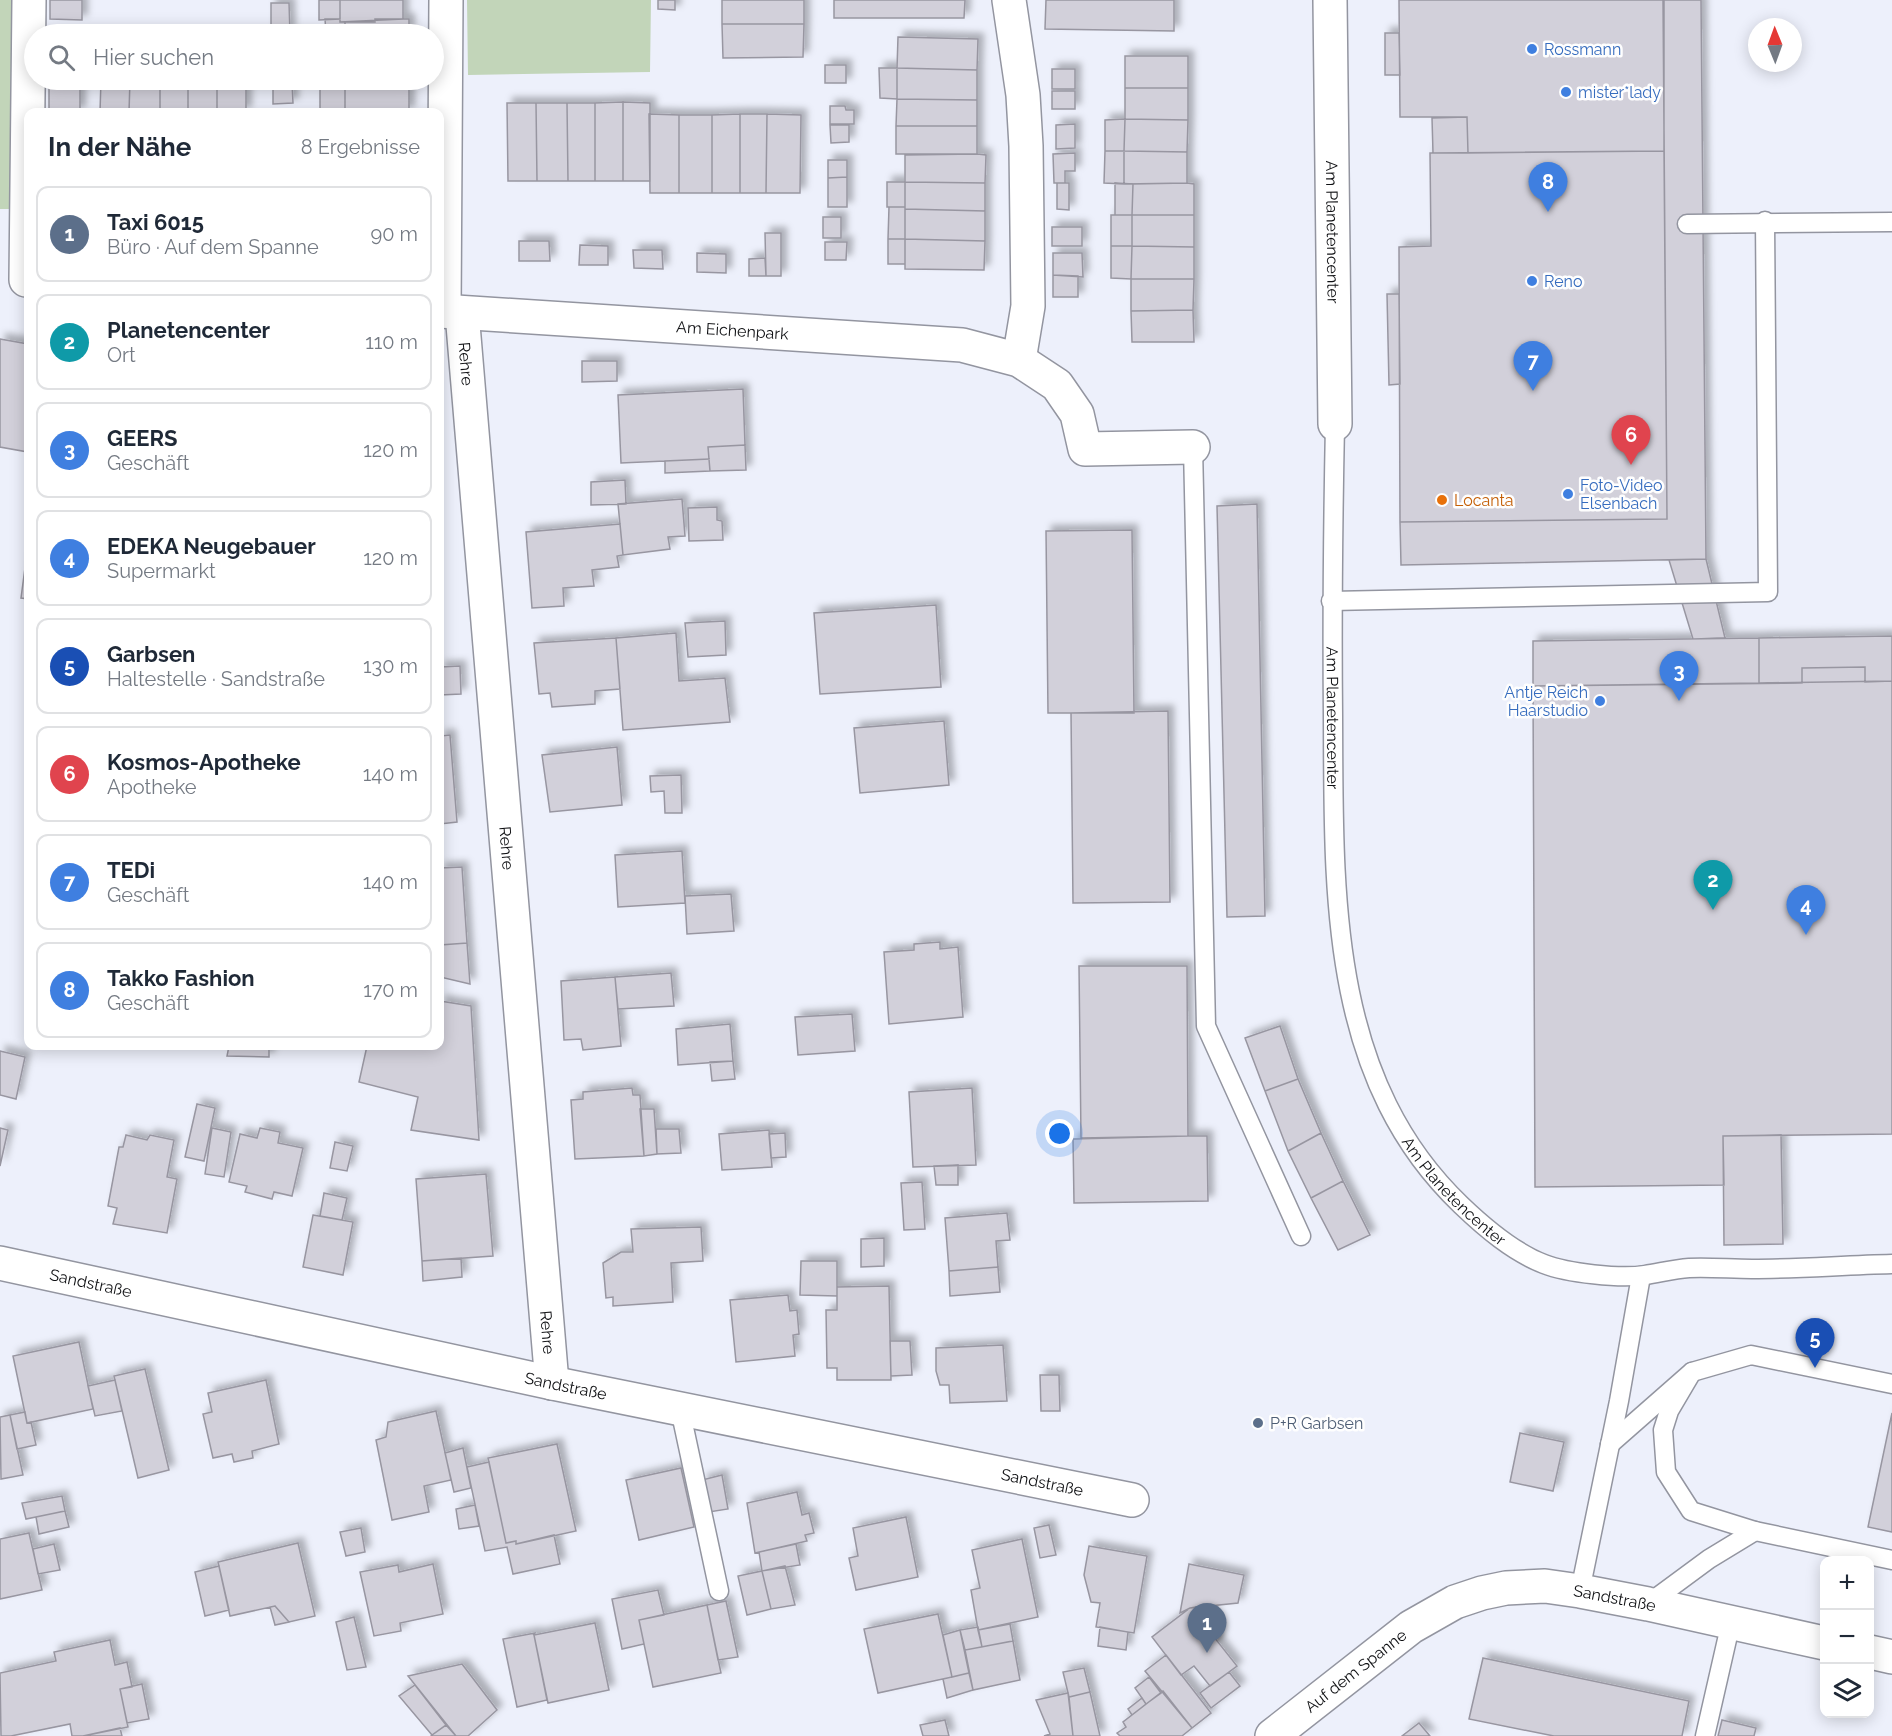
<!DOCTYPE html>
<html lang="de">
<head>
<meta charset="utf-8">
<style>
  :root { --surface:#fff; --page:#f6f6f7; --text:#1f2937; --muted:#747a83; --line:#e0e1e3; --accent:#111827 }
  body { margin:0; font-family:Raleway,sans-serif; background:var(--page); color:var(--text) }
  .controls { position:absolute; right:18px; bottom:18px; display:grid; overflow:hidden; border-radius:12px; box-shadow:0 3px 15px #0003 }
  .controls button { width:54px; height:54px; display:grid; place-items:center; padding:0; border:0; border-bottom:2px solid var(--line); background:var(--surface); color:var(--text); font:30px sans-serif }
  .compass { position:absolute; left:1748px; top:18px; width:54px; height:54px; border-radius:50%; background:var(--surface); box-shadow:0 3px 15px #0003; rotate:359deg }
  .you { position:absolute; left:1060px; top:1134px; width:21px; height:21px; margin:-15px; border:4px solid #fff; border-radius:50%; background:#1a73e8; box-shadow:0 0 0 9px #1a73e833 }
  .badge { display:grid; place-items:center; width:39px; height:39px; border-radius:50%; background:var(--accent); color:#fff; font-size:20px; font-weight:700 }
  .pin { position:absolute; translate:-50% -50px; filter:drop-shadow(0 2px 3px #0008) }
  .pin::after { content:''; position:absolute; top:32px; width:21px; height:18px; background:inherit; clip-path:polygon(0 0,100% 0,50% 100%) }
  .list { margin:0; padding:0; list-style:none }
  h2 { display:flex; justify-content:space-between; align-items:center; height:78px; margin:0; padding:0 24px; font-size:26px }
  h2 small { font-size:20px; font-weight:400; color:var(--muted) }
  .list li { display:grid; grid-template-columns:39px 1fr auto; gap:18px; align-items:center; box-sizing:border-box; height:96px; margin:0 12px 12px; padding:0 12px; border:2px solid var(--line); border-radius:12px }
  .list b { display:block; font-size:22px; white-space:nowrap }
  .list p { margin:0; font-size:20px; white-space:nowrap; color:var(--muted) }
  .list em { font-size:20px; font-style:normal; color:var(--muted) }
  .icon { flex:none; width:33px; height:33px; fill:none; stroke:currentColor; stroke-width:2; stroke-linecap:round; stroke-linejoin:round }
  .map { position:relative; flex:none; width:1892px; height:1736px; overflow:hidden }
  .search { position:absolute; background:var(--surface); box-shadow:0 3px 15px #0003; left:24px; top:24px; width:420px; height:66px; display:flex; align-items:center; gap:15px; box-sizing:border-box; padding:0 21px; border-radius:33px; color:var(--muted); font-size:22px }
  .panel { position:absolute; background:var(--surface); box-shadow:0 3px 15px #0003; left:24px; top:108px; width:420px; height:942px; border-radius:12px }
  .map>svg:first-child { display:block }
</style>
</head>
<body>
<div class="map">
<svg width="1892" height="1736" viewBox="0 0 1892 1736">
  <defs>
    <filter id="shadow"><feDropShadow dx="5.5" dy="-5.5" stdDeviation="3" flood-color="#0004"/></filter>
  </defs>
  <rect width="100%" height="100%" fill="#edf0fb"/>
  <path fill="#c2d5b9" d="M0,0H18L12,209H0Z
    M467,0H651L650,72L468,75Z"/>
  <path fill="#d2d0da" stroke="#9896a1" stroke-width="1.5" filter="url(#shadow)" d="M50,0H82V20L50,19Z
    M319,0H340V19L319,20Z
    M340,0H403V19L340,22Z
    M658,0H675V10L658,9Z
    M722,0H804V24H722Z
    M834,0H965L964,18H834Z
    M1046,0H1174V31L1045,29Z
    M1399,0H1664V151L1468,153L1467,117H1400Z
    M1663,0H1701L1706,559L1401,565L1400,522L1667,519Z
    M271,3H289L290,34H271Z
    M325,19H340V22H345V34H326Z
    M375,19H409V34H345V22H375Z
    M722,24H804L803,57L723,58Z
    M1385,33H1399L1400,75H1385Z
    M898,37L978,39L977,70L897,68Z
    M1125,56H1188V88H1125Z
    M825,65H846V83H825Z
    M879,68H897V99L880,98Z
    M897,68L977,70V100L897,99Z
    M1052,69H1075V89H1052Z
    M49,80H80V112H49Z
    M101,80H130L129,112H100Z
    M130,80H160V112H129Z
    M160,80H188V112H160Z
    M188,80H217V112H188Z
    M217,80H246V112H217Z
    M345,80H409V83H345Z
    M273,83H292L293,103L273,104Z
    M320,83H345V112H320Z
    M345,83H409V112H345Z
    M1125,88H1188V120L1125,119Z
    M1052,91H1075V109H1052Z
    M897,99L977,100V126H896Z
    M623,102L650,103V181H623Z
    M623,102V181H595V103Z
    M507,103H536L537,181H508Z
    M536,103H567L568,181H537Z
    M567,103H595V181H568Z
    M830,106H845L846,110H854V124H830Z
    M649,114L679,115V193H650Z
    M740,114H767L766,193H740Z
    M740,114V193H712V115Z
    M767,114L801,115L800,193H766Z
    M679,115H712V193H679Z
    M1467,117L1468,153H1433L1432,118Z
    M1125,119L1188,120L1187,152L1124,151Z
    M1125,119L1124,151H1105V120Z
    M1075,124V148L1056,149V125Z
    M830,125H849V142L831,143Z
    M896,126H977V154H896Z
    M1105,151H1124V184L1104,183Z
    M1124,151L1187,152V183L1124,184Z
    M1664,151L1667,519L1400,522L1399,247L1431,246L1430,153Z
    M1075,153V171H1065V183H1054L1053,154Z
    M977,154L986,155L985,183L905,182V155Z
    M828,160H847V177L828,178Z
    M847,177V207H828V178Z
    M887,182H905V207H887Z
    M905,182L985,183V211L905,209Z
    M1057,183H1069V210L1057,209Z
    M1115,183L1133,184L1132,215H1115Z
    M1187,183L1194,184V215H1132L1133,184Z
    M889,207H905V239H888Z
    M905,209L985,211V241L905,239Z
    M1111,215H1132V246H1111Z
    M1132,215H1194V247L1132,246Z
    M823,217H841V238H823Z
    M1052,227H1082V246H1052Z
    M765,233H781V276H766Z
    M888,239H905V264H888Z
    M905,239L985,241L984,270L905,269Z
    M519,241H549L550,261H519Z
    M825,242H847L846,260H825Z
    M580,245L608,246V265H579Z
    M1111,246H1132L1131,279L1111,278Z
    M1132,246L1194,247V279H1131Z
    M633,250H662L663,269L634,268Z
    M697,253L726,254V273L697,272Z
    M1053,253H1082L1083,277L1053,275Z
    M765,258L766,276H749V259Z
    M1053,275L1078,276V297H1053Z
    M1131,279H1194L1193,310L1131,311Z
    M1387,294H1399L1400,384L1389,385Z
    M1193,310L1194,342H1132L1131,311Z
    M0,339L28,344V452L0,447Z
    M582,361H617V381L582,382Z
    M743,389L745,445L708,447L709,459L621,463L618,395Z
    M745,445L746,470L710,471L708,447Z
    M709,459L710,471L665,473V461Z
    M625,480L626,504L591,505V482Z
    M682,499L685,536L668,537L670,549L623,555L618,504Z
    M1257,504L1265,916L1227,917L1217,506Z
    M717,507V520L722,521L723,540L689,541L688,508Z
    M620,524L623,555L617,556L619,567L592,570L594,586L563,588L564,606L532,608L526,532Z
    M1132,530L1134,713H1048L1046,531Z
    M28,545V599L21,598Z
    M1706,559L1725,638L1693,639L1669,560Z
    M936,605L941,687L820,694L814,613Z
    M725,621L726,655L688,657L685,623Z
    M676,633L679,681L725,678L730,722L623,730L616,638Z
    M1892,636V681L1759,683V638Z
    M616,638L620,689L595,691V704L552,707L550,693L539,694L534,643Z
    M1759,638V683L1533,686V641Z
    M460,666L461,694L440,695V667Z
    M1865,667V682L1892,681V1134L1723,1136L1724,1185L1535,1187L1533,686L1802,683V668Z
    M1168,711L1170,902L1073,903L1071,713Z
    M944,721L949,785L860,793L854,728Z
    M450,735L457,822L440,824V736Z
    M617,747L622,805L550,812L542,755Z
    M681,775L682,813H665L664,791L651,792L650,776Z
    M682,851L685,903L618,907L615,855Z
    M462,867L467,943L440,945V868Z
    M731,894L734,931L687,934L685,896Z
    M940,942V949L958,947L963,1017L889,1024L884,952L914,950V944Z
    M467,943L470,984L440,977V945Z
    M1079,966H1187L1188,1136L1081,1138Z
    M671,973L674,1006L618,1009L615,977Z
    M615,977L621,1046L583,1050L581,1039L564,1040L561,981Z
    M440,1001L471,1006L479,1140L411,1130L418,1097L359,1082L367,1046H440Z
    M852,1014L855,1051L798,1055L795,1017Z
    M730,1024L733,1061L678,1065L676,1029Z
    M1280,1026L1298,1079L1265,1091L1245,1038Z
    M229,1046H269V1057L227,1056Z
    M0,1051L25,1057L16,1099L0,1095Z
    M733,1061L735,1079L712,1081L710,1062Z
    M1298,1079L1321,1133L1288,1151L1265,1091Z
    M632,1088L633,1095H640L644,1156L575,1159L571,1100L583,1099V1092Z
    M972,1088L976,1165L913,1167L909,1092Z
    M197,1104L215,1108L204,1161L185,1157Z
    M640,1109H654L657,1154L644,1156Z
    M0,1128L8,1130L0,1166Z
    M212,1128L231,1132L224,1177L205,1174Z
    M260,1128L280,1132L278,1143L303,1148L292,1196L274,1192L272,1199L245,1192L247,1186L229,1182L240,1134L257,1138Z
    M656,1129H679L681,1153L657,1154Z
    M769,1130L772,1167L722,1170L719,1134Z
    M785,1133L786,1157L771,1158L769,1134Z
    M1321,1133L1343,1181L1311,1198L1288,1151Z
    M126,1135L147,1140L150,1135L174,1140L167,1177L177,1179L167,1233L113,1224L117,1208L108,1206L119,1147H123Z
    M1781,1135L1783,1244L1724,1245L1723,1136Z
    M1188,1136H1207L1208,1201L1074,1203L1073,1139Z
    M335,1142L353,1146L347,1171L330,1168Z
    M958,1165V1185H936L934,1166Z
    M486,1174L493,1256L422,1261L416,1179Z
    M1343,1181L1370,1235L1338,1250L1311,1198Z
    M922,1182L925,1229L904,1230L901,1183Z
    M324,1193L347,1198L342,1220L320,1216Z
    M1007,1213L1010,1240L996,1241L998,1267L949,1271L945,1218Z
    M313,1215L353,1222L343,1275L303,1267Z
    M701,1227L703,1261L671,1263L673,1302L613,1306V1297L606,1298L603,1263L621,1252H633L631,1229Z
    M884,1238V1266L861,1267V1239Z
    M461,1258L462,1277L423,1281L422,1261Z
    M801,1261H837V1296L800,1295Z
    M998,1267L1000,1292L950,1296L949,1271Z
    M889,1286L891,1380H837V1368H827L826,1310H837V1287Z
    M788,1295L790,1311L797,1310L799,1334L793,1335L795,1356L736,1362L730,1300Z
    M890,1341H910L912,1375L891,1376Z
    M79,1342L93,1409L27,1423L13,1356Z
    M1003,1345L1007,1401L950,1403L949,1385H940L936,1371V1348Z
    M145,1369L169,1470L138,1478L114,1376Z
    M1040,1375H1059L1060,1411H1041Z
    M115,1380L122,1411L95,1416L88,1386Z
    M266,1380L279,1444L252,1451L253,1458L234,1462L232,1454L213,1458L203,1414L212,1412L208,1393Z
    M436,1411L451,1480L424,1486L429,1512L392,1520L376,1440L386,1437L388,1422Z
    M25,1412L27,1423L31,1422L36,1445L17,1449L10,1415Z
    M1892,1413V1532L1868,1527Z
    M10,1415L23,1475L1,1479L0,1417Z
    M1520,1433L1564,1442L1553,1491L1510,1482Z
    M557,1444L576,1531L516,1544V1541L506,1543L488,1458Z
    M463,1448L471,1488L454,1492L445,1453Z
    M489,1462L506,1543L516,1541V1544L554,1535L560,1564L513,1574L507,1547L485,1551L467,1467Z
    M681,1468L694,1527L639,1540L626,1480Z
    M722,1475L728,1509L709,1512L702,1480Z
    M797,1492L802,1515L809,1513L814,1533L805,1535L807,1541L755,1553L747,1503Z
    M62,1496L65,1511L26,1519L22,1503Z
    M475,1505L479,1526L459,1529L456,1509Z
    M65,1511L69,1527L39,1534L36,1517Z
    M906,1517L918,1577L856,1590L849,1558L858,1556L853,1528Z
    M1049,1525L1056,1555L1040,1558L1034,1528Z
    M361,1528L365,1552L346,1556L340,1532Z
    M29,1533L42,1590L0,1599V1539Z
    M1022,1539L1038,1617L978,1630L971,1590L980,1588L972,1550Z
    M298,1543L315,1616L289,1622L275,1606L230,1616L218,1562Z
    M54,1544L60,1570L38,1574L33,1549Z
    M796,1544L800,1565L762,1571L759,1552Z
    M1089,1546L1147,1556L1134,1633L1096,1627L1100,1603L1091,1602L1084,1575Z
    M433,1564L443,1614L400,1623L401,1631L374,1636L360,1572L398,1565L399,1572Z
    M1189,1564L1244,1575L1238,1603L1190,1608L1180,1613Z
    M219,1566L229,1610L205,1616L195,1572Z
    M785,1566L795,1605L771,1609L762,1571Z
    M762,1571L771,1609L747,1615L738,1576Z
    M658,1590L664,1615L639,1620L644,1644L622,1649L612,1599Z
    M726,1601L738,1657L718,1660L707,1605Z
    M707,1605L721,1673L653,1687L639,1620Z
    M275,1606L289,1622L275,1625L270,1607Z
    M1196,1607L1213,1630L1210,1632L1237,1666L1210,1686L1194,1666L1181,1675L1152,1637L1190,1608Z
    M938,1614L952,1677L878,1693L864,1629Z
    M354,1617L366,1667L347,1670L336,1622Z
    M595,1623L609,1690L548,1703L534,1635Z
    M1010,1624L1013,1641L982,1647L978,1630Z
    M978,1627L982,1647L965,1650L960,1630Z
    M1100,1627L1128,1632L1126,1650L1098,1646Z
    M960,1630L969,1673L952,1677L943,1635Z
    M535,1633L534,1635L547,1700L517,1707L503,1639Z
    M110,1640L115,1665L127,1662L132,1687L120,1689L128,1727L83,1736H72L70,1724L11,1736H1L0,1673L56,1661L54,1652Z
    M1013,1641L1020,1680L973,1690L965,1650Z
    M1166,1655L1211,1713L1192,1728L1145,1671Z
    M1483,1658L1689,1701L1682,1736H1554L1469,1719Z
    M462,1664L497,1710L468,1736H456L408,1676Z
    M1084,1668L1090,1692L1069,1697L1063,1672Z
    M1229,1672L1240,1686L1211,1708L1200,1693Z
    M969,1673L973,1690L947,1698L943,1679Z
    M1149,1677L1161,1693L1146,1704L1135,1688Z
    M142,1684L149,1719L127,1723L120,1689Z
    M415,1685L446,1725L432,1735L399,1696Z
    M1163,1691L1192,1728L1182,1736H1120L1117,1733L1126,1727L1123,1722Z
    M1090,1692L1100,1736H1073L1069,1697Z
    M1068,1693L1073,1736H1044L1050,1734L1036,1700Z
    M1142,1698L1146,1704L1132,1715L1128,1709Z
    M945,1720L949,1736H923L920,1725Z
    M1722,1720L1756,1728L1754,1736H1718Z
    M1419,1723L1430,1736H1402Z
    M446,1725L456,1736H431L432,1735Z
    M120,1728L122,1736H83Z"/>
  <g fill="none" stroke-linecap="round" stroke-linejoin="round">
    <g stroke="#9395a0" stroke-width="21">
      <g id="service">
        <path d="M1687,224L1892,222"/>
        <path id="s1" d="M1335,424C1333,522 1332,619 1333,716C1334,889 1327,1077 1461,1205C1485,1228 1513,1252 1544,1264C1567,1273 1620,1279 1645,1275C1659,1273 1674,1269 1689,1268C1710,1267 1731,1269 1752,1269C1799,1269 1845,1265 1892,1264"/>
        <path d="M1193,447L1206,1026L1301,1236"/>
        <path d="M1331,601L1768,592L1765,221"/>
        <path d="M1692,1372L1669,1411L1663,1430L1666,1472L1691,1511L1755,1531L1892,1560"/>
        <path d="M680,1409L719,1591"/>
        <path d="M1610,1444L1692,1372L1751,1355L1892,1384"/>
        <path d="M1580,1591L1619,1401L1641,1276"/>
        <path d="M1648,1604L1709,1559L1755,1531"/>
        <path d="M1705,1736L1731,1622"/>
      </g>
    </g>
    <g stroke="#9395a0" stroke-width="36">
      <g id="minor">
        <path d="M1009,0L1023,95L1026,146L1028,306L1019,360"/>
        <path id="s2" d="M1330,0L1335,424"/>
        <path d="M26,280L29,0"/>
        <path id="s3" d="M441,311L962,345L1019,360L1057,385L1077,414L1085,449L1193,447"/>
        <path d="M444,311L446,0"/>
        <path id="s4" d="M462,313L552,1383"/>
        <path id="s5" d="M0,1263L552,1383L1132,1500"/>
      </g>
    </g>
    <g stroke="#9395a0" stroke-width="36">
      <g id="tertiary">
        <path d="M1870,1652L1892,1657"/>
        <path id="s6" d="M1272,1736L1411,1627L1455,1602L1482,1593L1506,1588L1545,1586L1580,1591L1648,1604L1824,1643"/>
      </g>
    </g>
    <use href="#service" stroke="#fff" stroke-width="18"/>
    <use href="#minor" stroke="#fff" stroke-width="33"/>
    <use href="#tertiary" stroke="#fff" stroke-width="33"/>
  </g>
  <g fill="#3f7fe0" stroke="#fefefe" stroke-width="2">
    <circle cx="1532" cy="49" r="6"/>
    <circle cx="1566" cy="92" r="6"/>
    <circle cx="1532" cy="281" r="6"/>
    <circle cx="1568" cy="494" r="6"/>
    <circle cx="1600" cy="701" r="6"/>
  </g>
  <circle fill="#e8710a" stroke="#fefefe" stroke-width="2" cx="1442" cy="500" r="6"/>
  <circle fill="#5c6f8a" stroke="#fefefe" stroke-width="2" cx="1258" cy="1423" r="6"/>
  <g text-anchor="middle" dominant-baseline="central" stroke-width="5" stroke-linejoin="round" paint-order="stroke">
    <g font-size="16" fill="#366cbe" stroke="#fefefe" text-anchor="start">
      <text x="1544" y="49">Rossmann</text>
      <text x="1578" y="92">mister*lady</text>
      <text x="1544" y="281">Reno</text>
      <text x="1580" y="485">Foto-Video<tspan x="1580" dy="18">Elsenbach</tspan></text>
      <text x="1588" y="692" text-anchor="end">Antje Reich<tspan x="1588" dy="18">Haarstudio</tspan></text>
    </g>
    <g font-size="16" fill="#0f1013" stroke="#fefefe">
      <text stroke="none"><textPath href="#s2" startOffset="232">Am Planetencenter</textPath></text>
      <text stroke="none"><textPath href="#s3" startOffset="292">Am Eichenpark</textPath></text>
      <text stroke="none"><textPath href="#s4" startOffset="51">Rehre</textPath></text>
      <text stroke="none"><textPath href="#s1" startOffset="294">Am Planetencenter</textPath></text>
      <text stroke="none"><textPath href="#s4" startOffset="537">Rehre</textPath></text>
      <text stroke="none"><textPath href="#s1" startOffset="798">Am Planetencenter</textPath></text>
      <text stroke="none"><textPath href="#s5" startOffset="93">Sandstraße</textPath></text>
      <text stroke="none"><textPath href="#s4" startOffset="1023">Rehre</textPath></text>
      <text stroke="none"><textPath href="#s5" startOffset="579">Sandstraße</textPath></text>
      <text stroke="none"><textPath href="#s5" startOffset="1065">Sandstraße</textPath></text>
      <text stroke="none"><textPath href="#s6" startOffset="390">Sandstraße</textPath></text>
      <text stroke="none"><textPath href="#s6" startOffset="106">Auf dem Spanne</textPath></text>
    </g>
    <g font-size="16" fill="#c56008" stroke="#fefefe" text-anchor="start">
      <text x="1454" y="500">Locanta</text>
    </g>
    <g font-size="16" fill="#4e5e75" stroke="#fefefe" text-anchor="start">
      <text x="1270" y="1423">P+R Garbsen</text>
    </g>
  </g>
</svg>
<div class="controls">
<button>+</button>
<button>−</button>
<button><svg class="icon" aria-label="layers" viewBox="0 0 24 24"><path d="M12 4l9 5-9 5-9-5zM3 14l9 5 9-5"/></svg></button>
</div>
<svg class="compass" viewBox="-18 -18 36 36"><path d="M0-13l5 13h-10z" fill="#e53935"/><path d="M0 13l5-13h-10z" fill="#747a83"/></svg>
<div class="you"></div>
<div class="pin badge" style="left:1207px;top:1653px;background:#5c6f8a">1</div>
<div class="pin badge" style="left:1713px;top:910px;background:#0f9aa8">2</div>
<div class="pin badge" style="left:1679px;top:701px;background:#3f7fe0">3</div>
<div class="pin badge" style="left:1806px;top:935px;background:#3f7fe0">4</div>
<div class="pin badge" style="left:1815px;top:1368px;background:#1a4fb4">5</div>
<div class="pin badge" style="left:1631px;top:465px;background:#e0444e">6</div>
<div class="pin badge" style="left:1533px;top:391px;background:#3f7fe0">7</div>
<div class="pin badge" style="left:1548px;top:212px;background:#3f7fe0">8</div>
<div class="search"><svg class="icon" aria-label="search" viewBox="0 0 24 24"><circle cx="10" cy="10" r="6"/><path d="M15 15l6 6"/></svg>Hier suchen</div>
<section class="panel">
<h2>In der Nähe<small>8 Ergebnisse</small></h2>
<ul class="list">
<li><span class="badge" style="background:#5c6f8a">1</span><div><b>Taxi 6015</b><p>Büro · Auf dem Spanne</p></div><em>90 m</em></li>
<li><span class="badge" style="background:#0f9aa8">2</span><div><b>Planetencenter</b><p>Ort</p></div><em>110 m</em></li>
<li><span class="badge" style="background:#3f7fe0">3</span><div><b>GEERS</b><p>Geschäft</p></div><em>120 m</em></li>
<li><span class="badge" style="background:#3f7fe0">4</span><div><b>EDEKA Neugebauer</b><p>Supermarkt</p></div><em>120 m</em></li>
<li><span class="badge" style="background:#1a4fb4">5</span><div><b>Garbsen</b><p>Haltestelle · Sandstraße</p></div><em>130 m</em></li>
<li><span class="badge" style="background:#e0444e">6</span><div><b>Kosmos-Apotheke</b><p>Apotheke</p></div><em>140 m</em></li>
<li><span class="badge" style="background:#3f7fe0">7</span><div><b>TEDi</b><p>Geschäft</p></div><em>140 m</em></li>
<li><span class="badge" style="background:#3f7fe0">8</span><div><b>Takko Fashion</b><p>Geschäft</p></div><em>170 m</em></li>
</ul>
</section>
</div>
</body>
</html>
